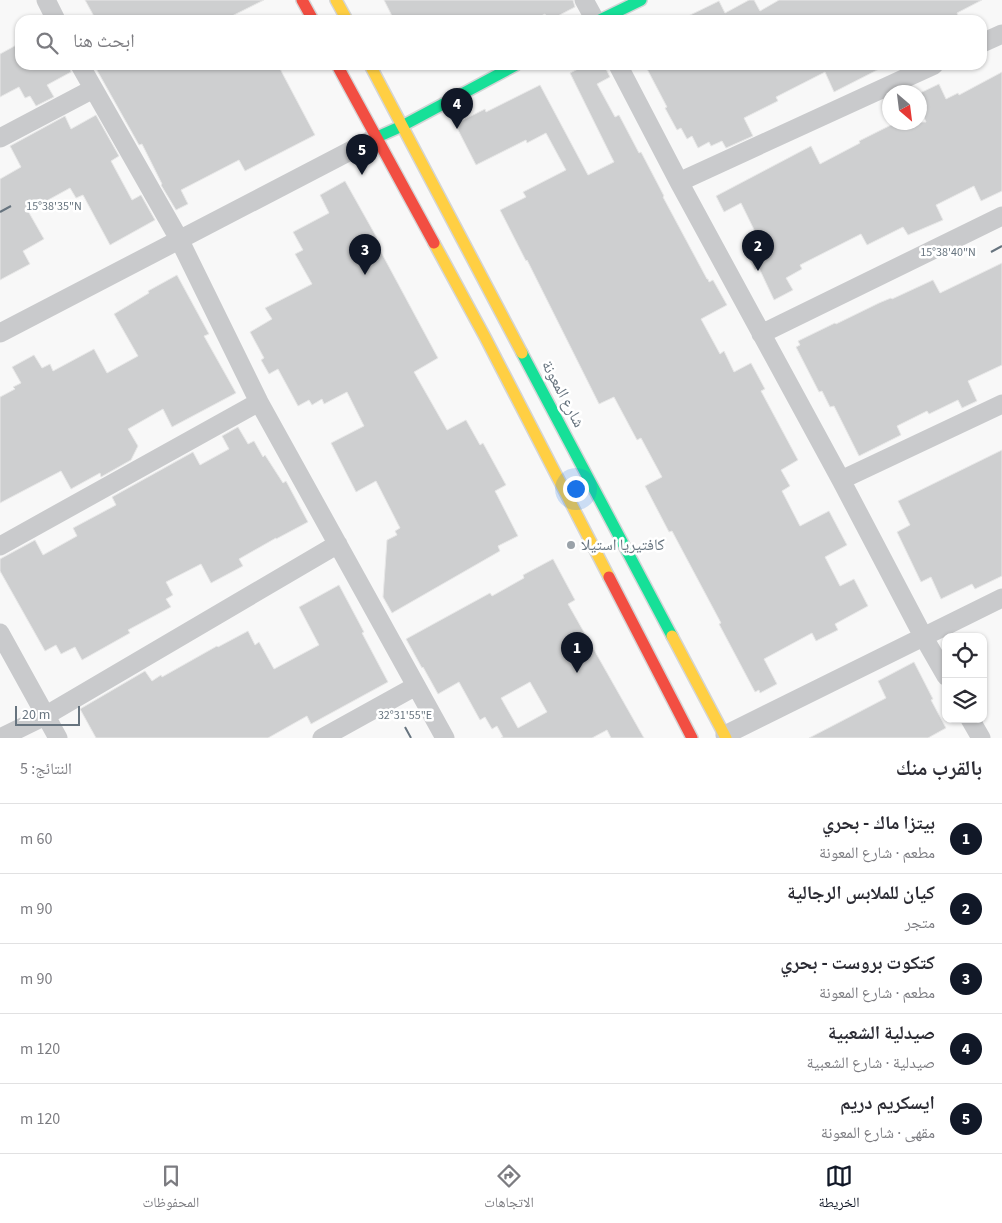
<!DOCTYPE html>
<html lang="ar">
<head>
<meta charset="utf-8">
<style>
  :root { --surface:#fff; --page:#f2f2f3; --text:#2b2b33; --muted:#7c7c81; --line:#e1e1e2; --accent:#111827 }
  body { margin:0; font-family:"Source Sans 3","Noto Naskh Arabic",sans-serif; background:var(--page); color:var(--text); direction:rtl }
  .controls { position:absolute; right:15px; bottom:15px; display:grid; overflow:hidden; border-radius:10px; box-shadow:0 1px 4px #0004 }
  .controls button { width:45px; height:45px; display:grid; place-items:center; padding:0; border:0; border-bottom:1px solid var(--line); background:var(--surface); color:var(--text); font:25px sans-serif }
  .compass { position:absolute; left:882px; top:85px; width:45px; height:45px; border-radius:50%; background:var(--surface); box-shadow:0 1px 4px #0004; rotate:152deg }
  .scale { position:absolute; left:15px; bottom:12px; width:65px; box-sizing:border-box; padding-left:5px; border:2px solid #67747f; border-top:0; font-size:14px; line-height:18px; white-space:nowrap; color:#67747f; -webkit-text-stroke:4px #fff; paint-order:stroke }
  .you { position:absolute; left:575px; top:488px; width:18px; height:18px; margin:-12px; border:4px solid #fff; border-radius:50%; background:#1a73e8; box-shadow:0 0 0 8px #1a73e833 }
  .badge { display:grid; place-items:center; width:32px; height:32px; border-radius:50%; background:var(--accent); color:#fff; font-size:16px; font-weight:700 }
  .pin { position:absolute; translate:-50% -41px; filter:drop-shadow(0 1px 2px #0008) }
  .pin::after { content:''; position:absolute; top:26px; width:18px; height:15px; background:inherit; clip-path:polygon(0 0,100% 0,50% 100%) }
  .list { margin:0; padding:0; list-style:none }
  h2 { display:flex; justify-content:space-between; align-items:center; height:65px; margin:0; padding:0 20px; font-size:21px }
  h2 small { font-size:16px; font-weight:400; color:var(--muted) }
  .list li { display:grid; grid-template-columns:32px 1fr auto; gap:15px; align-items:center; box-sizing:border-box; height:70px; padding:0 20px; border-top:1px solid var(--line) }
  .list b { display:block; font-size:19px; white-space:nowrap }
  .list p { margin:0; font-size:16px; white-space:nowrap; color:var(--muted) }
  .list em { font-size:16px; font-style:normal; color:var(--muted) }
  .icon { flex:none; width:28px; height:28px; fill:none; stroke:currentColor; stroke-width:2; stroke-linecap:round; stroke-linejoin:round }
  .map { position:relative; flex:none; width:1002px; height:738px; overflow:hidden; direction:ltr }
  .search { position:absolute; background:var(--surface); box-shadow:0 1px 4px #0004; left:15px; right:15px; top:15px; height:55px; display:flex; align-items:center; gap:12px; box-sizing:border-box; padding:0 18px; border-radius:15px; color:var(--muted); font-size:19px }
  .sheet { height:415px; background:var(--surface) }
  nav { display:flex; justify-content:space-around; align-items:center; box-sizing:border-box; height:70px; border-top:1px solid var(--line); background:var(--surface); font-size:14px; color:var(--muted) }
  nav a { display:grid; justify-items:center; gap:2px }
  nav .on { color:var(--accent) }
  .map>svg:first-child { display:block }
</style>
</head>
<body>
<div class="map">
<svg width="1002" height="738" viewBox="0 0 1002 738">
  <rect width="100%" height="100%" fill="#f8f8f8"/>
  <path fill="#cecfd0" stroke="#e8e8e8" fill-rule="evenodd" d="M85,0H264L224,20H96Z
    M384,0H573L575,7L550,20H548L545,14L533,20H394Z
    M749,0H754L760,11L779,0H982L957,13L960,20H680L719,1L725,13Z
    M20,43V65H69L71,72L47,85L54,97L36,106L30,96L25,98L19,87L0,97V54Z
    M94,65H278L315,135L245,171L239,160L181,190L188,204L176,210L161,185L162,184L142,144L139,145Z
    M586,65H604L610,77L597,84L615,117L619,115L639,153L641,152L664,196L663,197L707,279H708L709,282L713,280L727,305L701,319L720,354L724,351L734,372L751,363L765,389L761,391L798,460L781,470L790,486L782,491L800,526L829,511L847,545L825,557L840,586L854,579L868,606L835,624L838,630L816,641L812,633L764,659L777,684L760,693L759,690L755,692L719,624L721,623L672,531L669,532L645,486L662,477L641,438L637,440L614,397L599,404L527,260L526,261L500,210L526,197L523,192L566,170L546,133L527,143L526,140L476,165L455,124L485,109L486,112L540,85L588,175L614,162L570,73Z
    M645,65H887L834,92L825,72L776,97L778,101L744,118L753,136L726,148L722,141L711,146L709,142L698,148L692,136L687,139L681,128L677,130L665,108L667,107Z
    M1002,72V191L981,201L974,186L936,205L943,220L908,235L903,227L867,245L861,234L800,265L802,269L786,278L793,290L774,300L759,268L755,270L747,256L763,248L741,203L724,212L716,196L811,146L820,164L860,143L859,141L897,122H926L920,108V93L939,84L946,99L958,93L959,95Z
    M96,115L119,156L111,161L132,200L141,195L155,220L110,245L83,195L76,198L70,188L28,211L44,239L23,251L30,264L0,280V179L21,167L10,146L65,116L71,129Z
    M345,181L377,238L374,239L438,358L414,372L447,430L466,420L480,445L483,443L506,485L495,491L518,536L498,546L500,551L392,613L383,597L387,540L397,535L395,531L400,528L376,481L356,492L331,443L364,426L347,392L324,404L322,399L312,405L309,400L298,406L278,369L269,374L261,360L264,358L250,332L272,319L265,308L312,284L295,254L303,250L293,232L329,213L320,195Z
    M1002,263V365L968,381L977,401L962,408L958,400L929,414L927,411L897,426L901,435L859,456L834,406L830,407L822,391L819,392L796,347L800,345L798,341L835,323L836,324L879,303L891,298L892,299L933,280L940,293Z
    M177,275L209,334L204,336L236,393L172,427L163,409L128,429L138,446L131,460L101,477L100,473L71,489L61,471L0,503V397L15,389L13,387L21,383L12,367L34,355L42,368L50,364L53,371L94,349L107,373L138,356L114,314L149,293L148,291Z
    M238,427L248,444L254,441L263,457L265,455L283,483L286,481L308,522L276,539V538L239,559L243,566L211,583L201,564L166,582L173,595L166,599L171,607L128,630L130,633L82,660L75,647L61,654L56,645L45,651L0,571V559L35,540L43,555L77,536L73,528L116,505L112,497L193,452L200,465L229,449L222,436Z
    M1002,450V576L975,589L972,584L941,599L931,577L921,582L897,532L910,525L898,501Z
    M553,559L575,600L568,604L644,738H611L607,730L592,738H501L503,737L497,726L492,729L485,717L480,720L459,682L438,694L423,667L422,668L406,639L490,593L492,596L524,578L523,575ZM530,682L547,712L518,728L501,698Z
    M339,585L364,632L362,633L388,682L311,724L307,716L268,738H96L80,709L145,671L152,681L161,675L162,677L217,646L218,647L248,631L255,645L259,642L274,669L319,645L299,607Z
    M914,662L933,699L931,700L946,728L928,738H809L886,698L878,681Z"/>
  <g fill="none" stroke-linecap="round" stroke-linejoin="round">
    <g stroke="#d4d5d6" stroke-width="14">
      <path id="fast" d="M600,20L641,0
        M375,138L402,126L516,65
        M522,353L672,636"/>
    </g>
    <g stroke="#d4d5d6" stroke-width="14">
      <path id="slow" d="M336,0L347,20
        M370,65L522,353
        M434,243L485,337L609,577
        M672,636L726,738"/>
    </g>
    <g stroke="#d4d5d6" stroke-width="14">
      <path id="jam" d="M302,0L313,20
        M337,65L434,243
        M609,577L692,738"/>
    </g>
    <path stroke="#c9cacc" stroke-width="19" d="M46,0L56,20
      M584,0L595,20
      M982,43L1002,34
      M80,65L179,239L259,402L445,738
      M618,65L679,182L841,480L923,636L946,676
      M0,138L93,89
      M679,182L934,65
      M0,333L375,138
      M761,334L1002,216
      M841,480L1002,404
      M0,546L259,402
      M0,633L58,738
      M970,719L981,738
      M725,735L1002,598
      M0,738L45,716L338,544
      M322,738L416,686"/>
    <use href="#fast" stroke="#16e098" stroke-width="11"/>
    <use href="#slow" stroke="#ffcf43" stroke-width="11"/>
    <use href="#jam" stroke="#f24e42" stroke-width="11"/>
  </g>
  <path fill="none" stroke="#67747f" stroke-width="2" d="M0,212L11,206M991,252L1002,246M405,727L411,738"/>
  <circle fill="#9aa2a9" stroke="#fff" stroke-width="2" cx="571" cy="545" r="5"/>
  <g text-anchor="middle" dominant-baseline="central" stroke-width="5" stroke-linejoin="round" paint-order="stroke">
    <g font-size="16" fill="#67747f" stroke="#fff">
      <text transform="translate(563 394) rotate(62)">شارع المعونة</text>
    </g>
    <g font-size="16" fill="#67747f" stroke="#fff" text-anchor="start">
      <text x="581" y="545">كافتيريا استيلا</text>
    </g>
  </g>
  <g font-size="12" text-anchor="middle" fill="#67747f" stroke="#fff" stroke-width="5" stroke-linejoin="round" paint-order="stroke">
    <text x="54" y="210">15°38'35"N</text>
    <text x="948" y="256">15°38'40"N</text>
    <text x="405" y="719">32°31'55"E</text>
  </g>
</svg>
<div class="controls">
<button><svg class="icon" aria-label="locate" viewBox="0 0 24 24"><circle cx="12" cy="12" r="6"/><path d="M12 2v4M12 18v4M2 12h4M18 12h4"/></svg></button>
<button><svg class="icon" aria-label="layers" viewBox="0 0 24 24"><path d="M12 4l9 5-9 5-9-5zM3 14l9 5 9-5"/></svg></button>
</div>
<svg class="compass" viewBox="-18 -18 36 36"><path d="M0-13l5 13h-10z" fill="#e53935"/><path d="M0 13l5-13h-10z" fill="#7c7c81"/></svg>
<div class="scale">20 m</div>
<div class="you"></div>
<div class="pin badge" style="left:577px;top:673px">1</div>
<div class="pin badge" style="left:758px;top:271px">2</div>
<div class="pin badge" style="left:365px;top:275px">3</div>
<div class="pin badge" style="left:457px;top:129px">4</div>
<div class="pin badge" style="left:362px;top:175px">5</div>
<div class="search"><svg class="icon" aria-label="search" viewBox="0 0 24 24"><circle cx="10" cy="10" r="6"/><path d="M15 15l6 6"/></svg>ابحث هنا</div>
</div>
<section class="sheet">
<h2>بالقرب منك<small>النتائج: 5</small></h2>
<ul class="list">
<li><span class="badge">1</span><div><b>بيتزا ماك - بحري</b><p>مطعم · شارع المعونة</p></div><em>60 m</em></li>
<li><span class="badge">2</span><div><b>كيان للملابس الرجالية</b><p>متجر</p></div><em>90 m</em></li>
<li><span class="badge">3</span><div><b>كتكوت بروست - بحري</b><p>مطعم · شارع المعونة</p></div><em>90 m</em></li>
<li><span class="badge">4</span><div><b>صيدلية الشعبية</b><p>صيدلية · شارع الشعبية</p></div><em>120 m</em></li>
<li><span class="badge">5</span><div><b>ايسكريم دريم</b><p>مقهى · شارع المعونة</p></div><em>120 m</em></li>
</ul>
</section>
<nav>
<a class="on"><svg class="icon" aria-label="map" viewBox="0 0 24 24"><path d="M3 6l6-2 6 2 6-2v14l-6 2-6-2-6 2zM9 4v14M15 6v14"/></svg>الخريطة</a>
<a><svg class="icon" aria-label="directions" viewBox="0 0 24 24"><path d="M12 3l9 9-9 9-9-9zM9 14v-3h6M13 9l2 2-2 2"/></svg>الاتجاهات</a>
<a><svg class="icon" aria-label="saved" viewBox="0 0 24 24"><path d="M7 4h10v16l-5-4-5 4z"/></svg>المحفوظات</a>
</nav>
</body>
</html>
